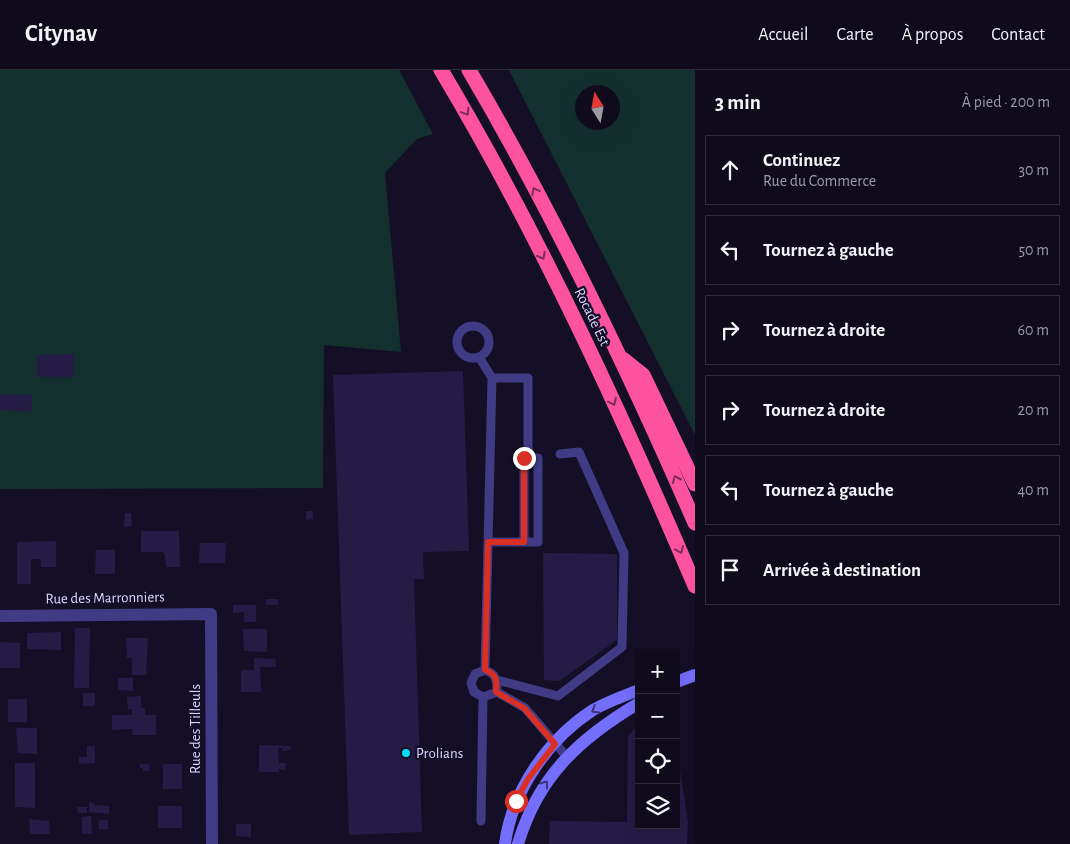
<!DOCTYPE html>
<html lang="fr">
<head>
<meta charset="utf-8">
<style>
  :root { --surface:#0f0b1c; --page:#1d1929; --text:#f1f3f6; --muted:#9b9ba3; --line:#2f2b3b }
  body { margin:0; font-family:"Alegreya Sans",sans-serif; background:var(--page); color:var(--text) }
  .controls { position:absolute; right:15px; bottom:15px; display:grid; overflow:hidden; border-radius:0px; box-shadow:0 5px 20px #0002 }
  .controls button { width:45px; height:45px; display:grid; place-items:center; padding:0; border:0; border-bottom:1px solid var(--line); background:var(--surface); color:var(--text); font:25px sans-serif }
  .compass { position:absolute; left:575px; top:15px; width:45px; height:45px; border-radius:50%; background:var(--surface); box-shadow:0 5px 20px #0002; rotate:349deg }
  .stop { position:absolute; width:15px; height:15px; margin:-11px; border:4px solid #d93025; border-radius:50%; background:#fff }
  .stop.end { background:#d93025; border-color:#fff; box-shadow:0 1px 5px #0008 }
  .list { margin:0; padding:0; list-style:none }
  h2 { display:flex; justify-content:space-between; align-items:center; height:65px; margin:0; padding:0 20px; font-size:21px }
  h2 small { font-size:16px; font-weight:400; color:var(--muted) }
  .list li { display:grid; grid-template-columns:32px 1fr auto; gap:15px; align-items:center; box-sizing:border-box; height:70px; margin:0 10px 10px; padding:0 10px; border:1px solid var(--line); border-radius:0px }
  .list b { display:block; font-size:19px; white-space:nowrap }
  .list p { margin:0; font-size:16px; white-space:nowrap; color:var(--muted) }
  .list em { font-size:16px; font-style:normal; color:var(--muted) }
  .icon { flex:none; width:28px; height:28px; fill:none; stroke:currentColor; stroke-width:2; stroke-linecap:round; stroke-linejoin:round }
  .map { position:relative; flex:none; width:695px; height:774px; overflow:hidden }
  header { display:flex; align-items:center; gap:30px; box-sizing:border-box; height:70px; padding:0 25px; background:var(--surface); border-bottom:1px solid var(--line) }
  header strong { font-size:24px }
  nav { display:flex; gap:28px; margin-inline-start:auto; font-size:18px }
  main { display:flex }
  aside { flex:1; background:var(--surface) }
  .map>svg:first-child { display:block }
</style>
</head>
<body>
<header>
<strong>Citynav</strong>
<nav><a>Accueil</a><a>Carte</a><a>À propos</a><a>Contact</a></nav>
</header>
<main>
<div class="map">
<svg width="695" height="774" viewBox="0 0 695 774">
  <rect width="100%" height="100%" fill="#140f26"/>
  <path fill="#13302f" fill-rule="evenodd" d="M0,0H399L433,64L417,69L385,103L401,282L324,275L323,418L0,419Z
    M509,0H695V365L510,2ZM582,22H612V52H582Z"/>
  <path fill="#251c46" d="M74,284V307H37V285Z
    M463,301L469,481L423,482L424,509H414L422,762L349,765L333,305Z
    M0,324L32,325L31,342L0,340Z
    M306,441H313V449L306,450Z
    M125,443H131L132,456L124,457Z
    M141,461H179L180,497H166L165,485L163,482H141Z
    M56,471V497H41V489H31V514H17V472Z
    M200,473H226L225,493H199Z
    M96,480H115V504H95Z
    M543,483L617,484V570L559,611L544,610Z
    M266,529H278V535H266Z
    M233,535H256V552H244V542L233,543Z
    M75,558H90L89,618H74Z
    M243,559H267V582L244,581Z
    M61,562V580L27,579V563Z
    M126,568H148L146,605H132V588H127Z
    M0,572L20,573V598H0Z
    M254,588L275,589L276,597H260L261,622H241V600H254Z
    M118,608H133V621L118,620Z
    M83,623H95V636H83Z
    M141,626V638H145V645H156V665H133L132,659L112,660V645H132V639H128L127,627Z
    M8,629H27V652H8Z
    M637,655L639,755H676L677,681L688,752L687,774H549L550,751L627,752L628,666Z
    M16,658H37V684L18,683Z
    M259,675L291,676V680L282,681V678H278L279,693H286L285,700L279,699V702H259Z
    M87,676H95V693L79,694V687H87Z
    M15,693H35V738L15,737Z
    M139,694H149V701H143V698H140Z
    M163,694H182V719H163Z
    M89,732L94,733V735L109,736V744L89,742Z
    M158,736H182V758H158Z
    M77,737H87V743H78Z
    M91,746L92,764H82V747Z
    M29,749L49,751L50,764H30Z
    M99,750H108V759H99Z
    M236,754H251V767L236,766Z"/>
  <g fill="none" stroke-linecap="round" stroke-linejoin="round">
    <path stroke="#403b84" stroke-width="9" d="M457 272a16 16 0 1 1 32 0a16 16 0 1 1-32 0Z
      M479,287L492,308L485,600
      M488,472H524V388H528V308H492
      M524,472H538V388H528
      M485,600C497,604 497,611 497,622L483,627L474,622L471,613L475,604Z
      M497,610L558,626L622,577L624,483L579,382L560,384
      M497,622L525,638L567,687
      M481,751L483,627"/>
    <path stroke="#403b84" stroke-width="12" d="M0,546L211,544L212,774"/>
    <path stroke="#746efd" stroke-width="12" d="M676,612L695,605
      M505,774C512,721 548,669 593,640C607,632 623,626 639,620
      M518,774C538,706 580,668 639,633"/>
    <path stroke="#fc52a0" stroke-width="15" d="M441,0C539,164 620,340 695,516
      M469,0C555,146 628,299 695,453
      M623,289L643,305L695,414"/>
  </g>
  <defs><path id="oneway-chevron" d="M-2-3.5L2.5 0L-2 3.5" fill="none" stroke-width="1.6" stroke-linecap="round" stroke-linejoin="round" transform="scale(1.25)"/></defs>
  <g stroke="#7c2d5d">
    <use href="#oneway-chevron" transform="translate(466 42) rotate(59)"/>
    <use href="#oneway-chevron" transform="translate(535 121) rotate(-118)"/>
    <use href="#oneway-chevron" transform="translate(542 186) rotate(62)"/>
    <use href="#oneway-chevron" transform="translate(613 332) rotate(65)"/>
    <use href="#oneway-chevron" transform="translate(676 409) rotate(-114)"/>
    <use href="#oneway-chevron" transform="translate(680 480) rotate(67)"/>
  </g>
  <g stroke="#3a357c">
    <use href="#oneway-chevron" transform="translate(595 640) rotate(148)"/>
    <use href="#oneway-chevron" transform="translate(545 714) rotate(-55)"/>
  </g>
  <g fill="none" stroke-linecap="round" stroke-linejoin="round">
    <path stroke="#d93025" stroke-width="6" d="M516,731L528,709L555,674L524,638L496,622C497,611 497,604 485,600L488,472H524V388"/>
  </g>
  <circle fill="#04ddfb" stroke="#140f26" stroke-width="2" cx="406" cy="683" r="5"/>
  <g text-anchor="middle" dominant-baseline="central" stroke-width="4.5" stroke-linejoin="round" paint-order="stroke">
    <g font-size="15" fill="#dad5fe" stroke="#140f26">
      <text transform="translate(592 247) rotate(64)">Rocade Est</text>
      <text transform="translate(105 528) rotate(-1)">Rue des Marronniers</text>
      <text transform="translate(195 659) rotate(-90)">Rue des Tilleuls</text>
    </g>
    <g font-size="15" fill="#dad5fe" stroke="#140f26" text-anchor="start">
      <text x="416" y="683">Prolians</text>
    </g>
  </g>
</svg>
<div class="controls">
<button>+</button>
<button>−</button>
<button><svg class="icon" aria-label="locate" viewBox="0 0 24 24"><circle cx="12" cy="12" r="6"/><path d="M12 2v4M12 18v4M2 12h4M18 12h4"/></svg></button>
<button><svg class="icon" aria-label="layers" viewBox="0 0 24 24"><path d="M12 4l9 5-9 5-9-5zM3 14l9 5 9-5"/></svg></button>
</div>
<svg class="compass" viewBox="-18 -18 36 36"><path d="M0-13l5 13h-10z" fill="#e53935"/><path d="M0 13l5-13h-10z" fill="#9b9ba3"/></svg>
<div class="stop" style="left:516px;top:731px"></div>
<div class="stop end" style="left:524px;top:388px"></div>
</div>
<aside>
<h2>3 min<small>À pied · 200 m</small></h2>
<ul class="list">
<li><svg class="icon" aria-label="ahead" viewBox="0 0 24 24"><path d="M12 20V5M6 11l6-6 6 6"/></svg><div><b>Continuez</b><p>Rue du Commerce</p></div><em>30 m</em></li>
<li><svg class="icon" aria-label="left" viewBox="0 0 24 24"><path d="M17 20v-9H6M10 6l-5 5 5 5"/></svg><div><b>Tournez à gauche</b></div><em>50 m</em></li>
<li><svg class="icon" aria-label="right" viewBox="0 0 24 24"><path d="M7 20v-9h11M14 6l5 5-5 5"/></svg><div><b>Tournez à droite</b></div><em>60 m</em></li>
<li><svg class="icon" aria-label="right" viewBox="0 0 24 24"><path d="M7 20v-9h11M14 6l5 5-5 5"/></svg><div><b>Tournez à droite</b></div><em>20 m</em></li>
<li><svg class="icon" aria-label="left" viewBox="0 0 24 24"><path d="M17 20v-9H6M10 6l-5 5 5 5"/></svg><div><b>Tournez à gauche</b></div><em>40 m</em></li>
<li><svg class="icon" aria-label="arrive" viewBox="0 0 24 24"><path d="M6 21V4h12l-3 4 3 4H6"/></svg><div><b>Arrivée à destination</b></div></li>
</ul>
</aside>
</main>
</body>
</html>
